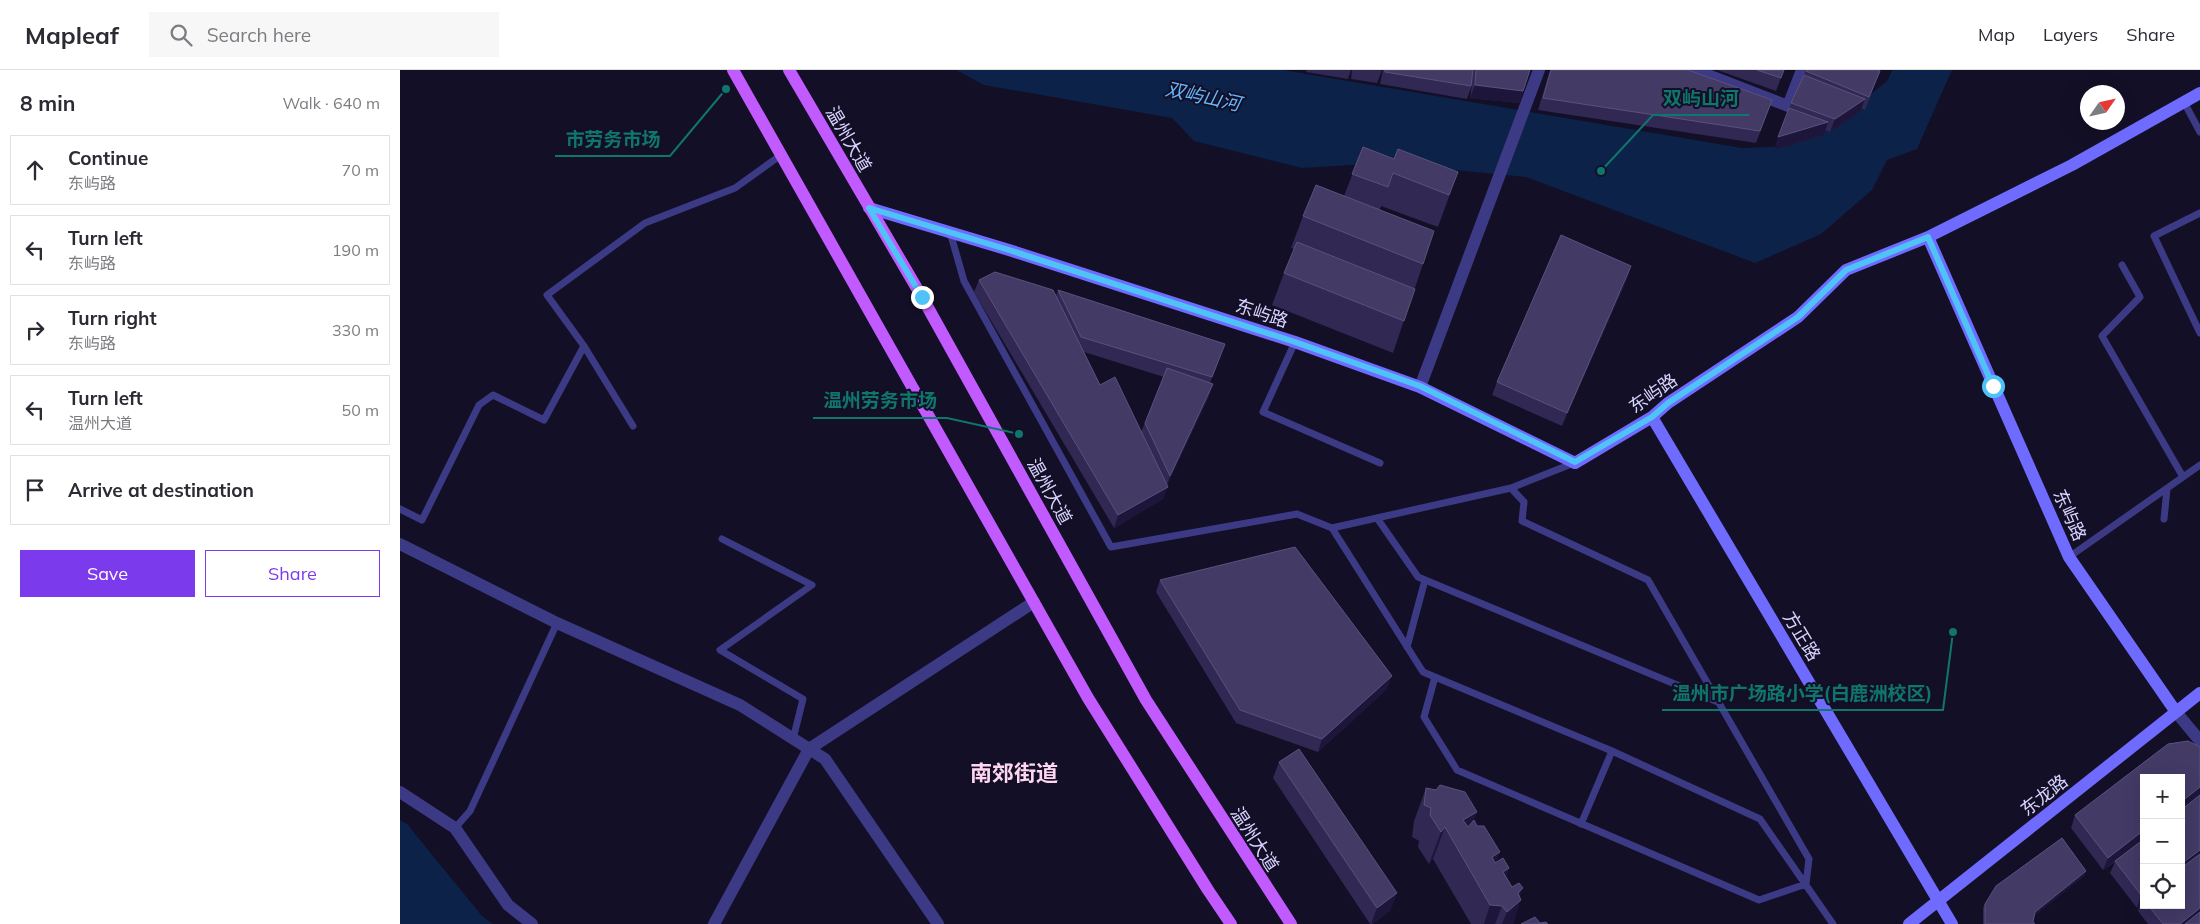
<!DOCTYPE html>
<html lang="en">
<head>
<meta charset="utf-8">
<style>
  :root { --surface:#fff; --page:#f7f7f7; --text:#2b2b33; --muted:#7c7c81; --line:#e1e1e2; --accent:#7c3aed }
  body { margin:0; font-family:Mulish,"Noto Sans SC",sans-serif; background:var(--page); color:var(--text) }
  .controls { position:absolute; right:15px; bottom:15px; display:grid; overflow:hidden; border-radius:0px; box-shadow:0 5px 20px #0002 }
  .controls button { width:45px; height:45px; display:grid; place-items:center; padding:0; border:0; border-bottom:1px solid var(--line); background:var(--surface); color:var(--text); font:25px sans-serif }
  .compass { position:absolute; left:1680px; top:15px; width:45px; height:45px; border-radius:50%; background:var(--surface); box-shadow:0 5px 20px #0002; rotate:56deg }
  .stop { position:absolute; width:15px; height:15px; margin:-11px; border:4px solid #4fc3f7; border-radius:50%; background:#fff }
  .stop.end { background:#4fc3f7; border-color:#fff; box-shadow:0 1px 5px #0008 }
  .list { margin:0; padding:0; list-style:none }
  h2 { display:flex; justify-content:space-between; align-items:center; height:65px; margin:0; padding:0 20px; font-size:21px }
  h2 small { font-size:16px; font-weight:400; color:var(--muted) }
  .list li { display:grid; grid-template-columns:32px 1fr auto; gap:15px; align-items:center; box-sizing:border-box; height:70px; margin:0 10px 10px; padding:0 10px; border:1px solid var(--line); border-radius:0px }
  .list b { display:block; font-size:19px; white-space:nowrap }
  .list p { margin:0; font-size:16px; white-space:nowrap; color:var(--muted) }
  .list em { font-size:16px; font-style:normal; color:var(--muted) }
  .actions { display:flex; gap:10px; padding:15px 20px }
  .actions a { flex:1; padding:11px 0; border:1px solid var(--accent); border-radius:0px; text-align:center; font-size:18px; color:var(--accent) }
  .actions .main { background:var(--accent); color:#fff }
  .icon { flex:none; width:28px; height:28px; fill:none; stroke:currentColor; stroke-width:2; stroke-linecap:round; stroke-linejoin:round }
  .map { position:relative; flex:none; width:1800px; height:854px; overflow:hidden }
  header { display:flex; align-items:center; gap:30px; box-sizing:border-box; height:70px; padding:0 25px; background:var(--surface); border-bottom:1px solid var(--line) }
  header strong { font-size:24px }
  nav { display:flex; gap:28px; margin-inline-start:auto; font-size:18px }
  .search { width:350px; height:45px; background:var(--page); display:flex; align-items:center; gap:12px; box-sizing:border-box; padding:0 18px; border-radius:0px; color:var(--muted); font-size:19px }
  main { display:flex }
  aside { flex:1; background:var(--surface) }
  .map>svg:first-child { display:block }
</style>
</head>
<body>
<header>
<strong>Mapleaf</strong>
<div class="search"><svg class="icon" aria-label="search" viewBox="0 0 24 24"><circle cx="10" cy="10" r="6"/><path d="M15 15l6 6"/></svg>Search here</div>
<nav><a>Map</a><a>Layers</a><a>Share</a></nav>
</header>
<main>
<aside>
<h2>8 min<small>Walk · 640 m</small></h2>
<ul class="list">
<li><svg class="icon" aria-label="ahead" viewBox="0 0 24 24"><path d="M12 20V5M6 11l6-6 6 6"/></svg><div><b>Continue</b><p>东屿路</p></div><em>70 m</em></li>
<li><svg class="icon" aria-label="left" viewBox="0 0 24 24"><path d="M17 20v-9H6M10 6l-5 5 5 5"/></svg><div><b>Turn left</b><p>东屿路</p></div><em>190 m</em></li>
<li><svg class="icon" aria-label="right" viewBox="0 0 24 24"><path d="M7 20v-9h11M14 6l5 5-5 5"/></svg><div><b>Turn right</b><p>东屿路</p></div><em>330 m</em></li>
<li><svg class="icon" aria-label="left" viewBox="0 0 24 24"><path d="M17 20v-9H6M10 6l-5 5 5 5"/></svg><div><b>Turn left</b><p>温州大道</p></div><em>50 m</em></li>
<li><svg class="icon" aria-label="arrive" viewBox="0 0 24 24"><path d="M6 21V4h12l-3 4 3 4H6"/></svg><div><b>Arrive at destination</b></div></li>
</ul>
<div class="actions"><a class="main">Save</a><a>Share</a></div>
</aside>
<div class="map">
<svg width="1800" height="854" viewBox="0 0 1800 854">
  <rect width="100%" height="100%" fill="#130f26"/>
  <path fill="#0c2248" d="M556,0H883L1342,78L1390,76L1443,47L1488,10L1492,0H1552L1517,79L1487,90L1472,120L1421,164L1355,193L1126,107L984,93L902,98L794,71L772,48L584,15Z
    M0,750L7,754L82,846L93,854H0Z"/>
  <g fill="none" stroke-linecap="round" stroke-linejoin="round">
    <path stroke="#3d3a85" stroke-width="7" d="M1784,32L1800,62
      M1800,143L1754,166L1800,263
      M550,162L564,211L711,477L897,444L932,458L1111,418L1174,393
      M1722,195L1740,227L1702,266L1783,407
      M895,272L863,342L980,393
      M233,356L184,276L147,225L245,153L335,118L381,85
      M0,439L22,450L79,335L93,325L144,350L184,276
      M977,448L1018,507L1318,632
      M1764,449L1767,419
      M932,458L1023,602L1212,681L1360,749L1433,854
      M322,469L412,515L320,580L403,629L393,669
      M1669,487L1800,395
      M1007,577L1025,510
      M1035,607L1024,647L1057,700L1359,830L1406,814L1409,789L1248,510L1122,451L1124,432L1111,418
      M1181,754L1212,681
      M55,758L70,741L157,553"/>
    <path stroke="#3d3a85" stroke-width="12" d="M1295,0L1388,36L1402,0
      M1020,317L1139,0
      M0,474L157,553L340,635L425,689L538,854
      M1776,642L1800,671
      M0,722L55,758L108,835L132,854
      M314,854L409,679L634,532"/>
    <path stroke="#6f6bff" stroke-width="12" d="M469,138L609,180L895,272L1020,317L1175,393L1252,347L1268,333L1398,247L1446,200L1528,167L1672,95L1800,23
      M1528,167L1669,487L1776,642
      M1252,347L1552,854
      M1509,854L1800,623"/>
    <path stroke="#c25bff" stroke-width="12" d="M333,0L688,628L808,820L831,854
      M389,0L522,227L746,630L891,854"/>
  </g>
  <path fill="#312854" fill-rule="evenodd" d="M907,0H951L948,9L906,2Z
    M952,0H982L977,13L951,9Z
    M983,0H1130L1119,33L1070,28L1072,15L1067,29L980,14Z
    M1150,0H1288L1372,30L1356,73L1138,40Z
    M1317,0H1384L1376,21Z
    M1406,0H1480V1L1465,40L1461,38L1460,42L1430,62L1426,60L1424,65L1374,80L1391,33Z
    M963,77L994,89L1058,102L1038,157L981,136L980,140L1023,194L993,283L872,235L884,203L894,179L891,178L903,146L944,126Z
    M1231,196L1227,209L1162,356L1092,325L1097,312Z
    M579,210L656,226L658,220L825,274L810,313L809,326L767,415L763,429L714,458L574,222ZM684,282L764,307L741,362L700,315Z
    M760,510L987,619L918,682L836,653L756,522Z
    M1788,671L1800,677V854H1748L1738,841L1740,835L1737,838L1710,803L1715,792L1703,800L1671,758L1675,745L1768,674ZM1744,708H1781V835H1744Z
    M879,692L991,840L972,854H970L873,708Z
    M1026,718L1074,751L1096,792L1109,798L1106,806L1112,817L1120,826L1113,854H1071L1033,789L1029,794L1018,777L1019,771L1012,767L1014,751Z
    M1685,805L1634,846L1633,852L1635,854H1583V838L1585,834Z"/>
  <path fill="#1d163a" d="M1075,15L1123,21L1119,33L1070,28Z
    M1465,29L1460,42L1430,62L1435,49Z
    M1428,52L1424,65L1374,80L1378,67Z
    M1231,196L1227,209L1162,356L1167,343Z
    M813,314L809,326L766,418L768,417L763,429L714,458L718,445L766,418L770,406Z
    M992,606L987,619L918,682L922,669Z
    M1800,717V726L1781,741V732Z
    M1077,742L1065,774L1063,750Z
    M1045,757L1033,789L1029,794L1041,762Z
    M1744,760V769L1703,800L1708,788Z
    M1800,780V789L1781,803V794Z
    M1100,782L1088,814L1080,819L1092,787Z
    M1109,798L1097,830L1103,802Z
    M1686,801L1685,805L1633,847L1635,842Z
    M1123,818L1117,833L1121,830L1113,854H1102L1107,842L1118,823Z
    M997,823L991,840L971,854L977,838Z
    M1744,823V830L1743,828L1740,835L1737,838L1741,825Z
    M1090,835L1102,836L1095,854H1084Z
    M1800,838V847L1792,854H1780Z"/>
  <path fill="#433a66" stroke="#5a527e" d="M985,0H1073L1071,16L985,2Z
    M1076,0H1130L1123,21L1075,15Z
    M1151,0H1288L1372,30L1360,61L1143,28Z
    M1357,0H1384L1381,8Z
    M1406,0H1478L1480,1L1469,27L1406,1Z
    M1404,5L1465,29L1435,49L1391,33Z
    M1389,38L1428,52L1378,67Z
    M963,77L994,89L998,79L1058,102L1049,125L993,103L988,117L952,104Z
    M916,115L1034,161L1023,194L903,146Z
    M1161,165L1231,196L1167,343L1097,312Z
    M897,172L1015,219L1004,251L884,203Z
    M595,202L653,220L700,315L715,307L768,417L718,445L579,210Z
    M658,220L825,274L812,307L681,267Z
    M767,298L813,314L770,406L745,353Z
    M895,477L992,606L922,669L840,640L760,510Z
    M1788,671L1800,677V717L1781,732V708H1744V760L1708,788L1675,745L1768,674Z
    M899,679L997,823L977,838L879,692Z
    M1040,715L1065,722L1077,742L1063,750L1068,757L1074,750L1077,756H1084L1100,782L1092,787L1095,793L1103,788L1109,798L1103,802L1112,817L1119,813L1123,818L1118,823L1121,830L1107,842L1102,836L1090,835L1045,757L1041,762L1030,745L1031,738L1024,735L1026,718L1036,720Z
    M1800,725V780L1781,794V740Z
    M1662,768L1686,801L1635,842L1633,852L1635,854H1585V834L1596,816Z
    M1744,769V823L1741,825L1715,791Z
    M1800,784V838L1780,854H1763L1748,835H1781V798Z
    M1800,842V854H1785Z
    M1135,847L1140,853L1146,852L1148,854H1121Z"/>
  <g fill="none" stroke-linecap="round" stroke-linejoin="round">
    <path stroke="#4fc3f7" stroke-width="6" d="M522,227L469,138L609,180L895,272L1020,316L1175,392L1252,347L1268,333L1398,247L1446,200L1528,167L1593,316"/>
  </g>
  <g text-anchor="middle" dominant-baseline="central" stroke-width="4" stroke-linejoin="round" paint-order="stroke">
    <g font-size="18" fill="#d9d4ff" stroke="#130f26">
      <text transform="translate(449 69) rotate(60)">温州大道</text>
      <text transform="translate(862 243) rotate(18)">东屿路</text>
      <text transform="translate(1253 323) rotate(-35)">东屿路</text>
      <text transform="translate(650 421) rotate(61)">温州大道</text>
      <text transform="translate(1670 445) rotate(66)">东屿路</text>
      <text transform="translate(1402 566) rotate(59)">方正路</text>
      <text transform="translate(1644 725) rotate(-38)">东龙路</text>
      <text transform="translate(855 769) rotate(57)">温州大道</text>
    </g>
    <g font-size="19" font-style="italic" fill="#62b6ff" stroke="#130f26">
      <text transform="translate(803 26) rotate(12)">双屿山河</text>
    </g>
    <g font-size="22" font-weight="bold" fill="#ffd6f0" stroke="#130f26">
      <text x="614" y="703">南郊街道</text>
    </g>
  </g>
  <path fill="none" stroke="#0f766e" stroke-width="2" d="M1201 101L1253 45H1349M326 19L270 86H155M619 364L547 348H413M1553 562L1543 640H1262"/>
  <g fill="#0f766e" stroke="#130f26" stroke-width="2">
    <circle cx="1201" cy="101" r="5"/>
    <circle cx="326" cy="19" r="5"/>
    <circle cx="619" cy="364" r="5"/>
    <circle cx="1553" cy="562" r="5"/>
  </g>
  <g font-size="19" text-anchor="middle" font-weight="bold" fill="#0f766e" stroke="#130f26" stroke-width="4" stroke-linejoin="round" paint-order="stroke">
    <text x="1301" y="35">双屿山河</text>
    <text x="213" y="76">市劳务市场</text>
    <text x="480" y="337">温州劳务市场</text>
    <text x="1402" y="630">温州市广场路小学(白鹿洲校区)</text>
  </g>
</svg>
<div class="controls">
<button>+</button>
<button>−</button>
<button><svg class="icon" aria-label="locate" viewBox="0 0 24 24"><circle cx="12" cy="12" r="6"/><path d="M12 2v4M12 18v4M2 12h4M18 12h4"/></svg></button>
</div>
<svg class="compass" viewBox="-18 -18 36 36"><path d="M0-13l5 13h-10z" fill="#e53935"/><path d="M0 13l5-13h-10z" fill="#7c7c81"/></svg>
<div class="stop" style="left:1593px;top:316px"></div>
<div class="stop end" style="left:522px;top:227px"></div>
</div>
</main>
</body>
</html>
